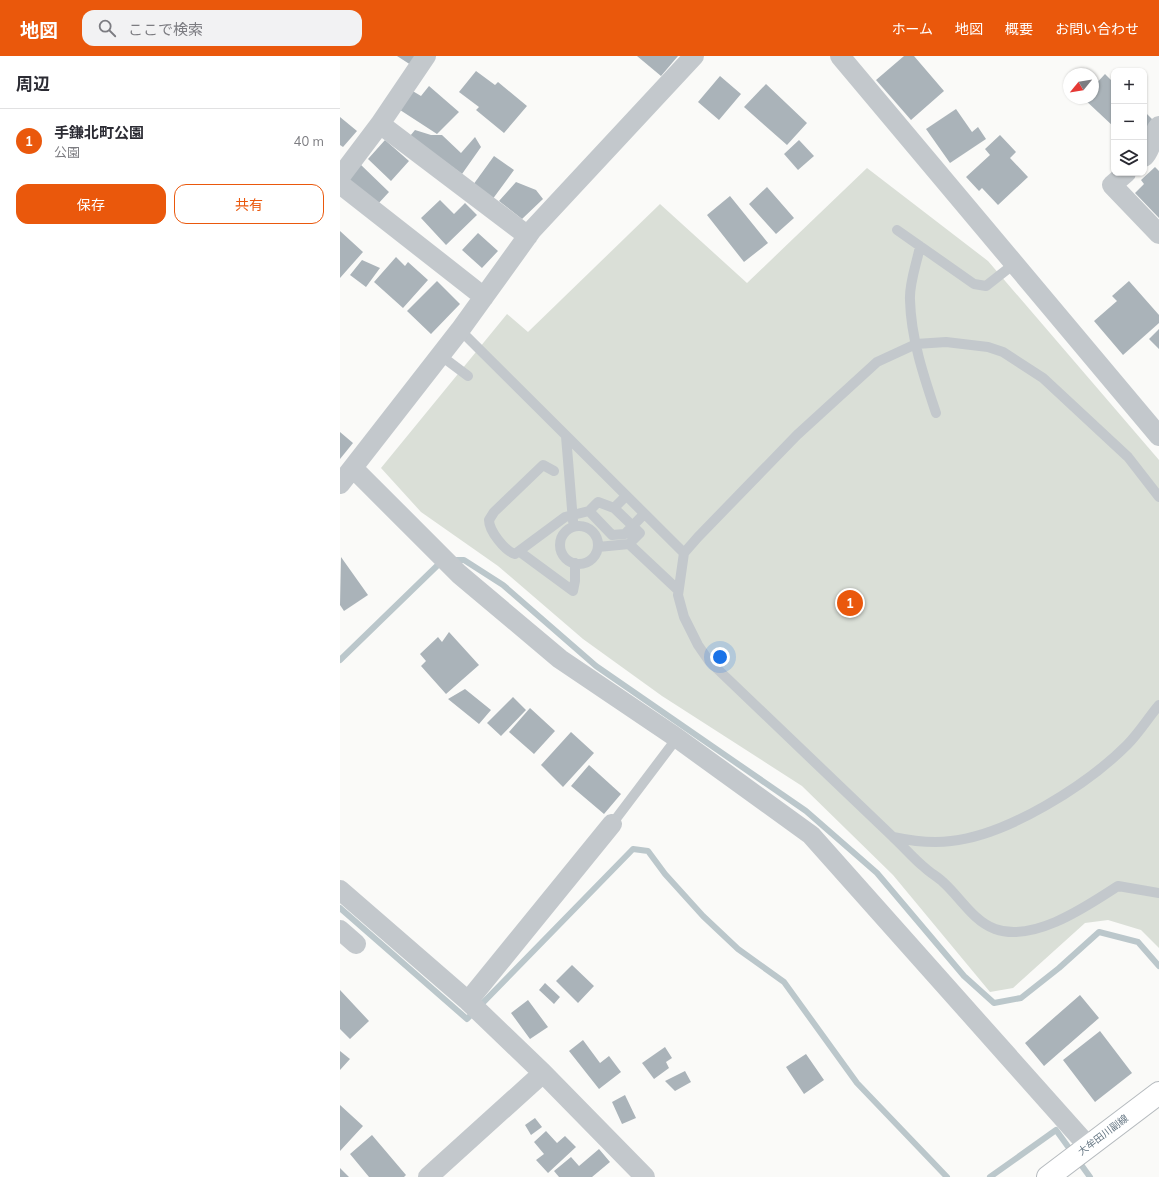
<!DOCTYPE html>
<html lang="ja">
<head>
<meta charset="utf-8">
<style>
  :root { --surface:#fff; --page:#f2f2f3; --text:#2b2b33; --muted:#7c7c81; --line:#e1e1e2; --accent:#ea580c }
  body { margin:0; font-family:Mulish,"Noto Sans JP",sans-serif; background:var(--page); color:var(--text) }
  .controls { position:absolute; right:12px; top:12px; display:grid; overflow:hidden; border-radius:8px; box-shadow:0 1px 3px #0004 }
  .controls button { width:36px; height:36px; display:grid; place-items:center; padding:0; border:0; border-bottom:1px solid var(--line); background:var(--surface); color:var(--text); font:20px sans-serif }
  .compass { position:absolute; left:723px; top:12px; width:36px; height:36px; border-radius:50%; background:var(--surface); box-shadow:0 1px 3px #0004; rotate:240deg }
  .you { position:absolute; left:380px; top:601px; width:14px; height:14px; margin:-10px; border:3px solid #fff; border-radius:50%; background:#1a73e8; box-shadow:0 0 0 6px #1a73e833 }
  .badge { display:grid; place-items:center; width:26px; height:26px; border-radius:50%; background:var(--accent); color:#fff; font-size:13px; font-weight:700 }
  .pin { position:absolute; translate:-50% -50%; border:2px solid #fff; box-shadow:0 1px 4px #0006 }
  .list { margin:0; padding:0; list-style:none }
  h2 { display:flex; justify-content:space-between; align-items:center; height:52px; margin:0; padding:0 16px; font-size:17px }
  h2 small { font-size:13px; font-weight:400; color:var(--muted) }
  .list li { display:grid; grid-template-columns:26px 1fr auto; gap:12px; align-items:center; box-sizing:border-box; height:64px; padding:0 16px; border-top:1px solid var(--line) }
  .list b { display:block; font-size:15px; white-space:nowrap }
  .list p { margin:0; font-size:13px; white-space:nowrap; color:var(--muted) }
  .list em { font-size:13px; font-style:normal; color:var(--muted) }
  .actions { display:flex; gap:8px; padding:12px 16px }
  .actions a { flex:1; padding:9px 0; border:1px solid var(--accent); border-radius:12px; text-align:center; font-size:14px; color:var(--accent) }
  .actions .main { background:var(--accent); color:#fff }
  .icon { flex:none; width:22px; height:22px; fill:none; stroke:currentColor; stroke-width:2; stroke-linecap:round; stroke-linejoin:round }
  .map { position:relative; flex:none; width:819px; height:1121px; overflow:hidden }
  header { display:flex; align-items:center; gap:24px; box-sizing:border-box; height:56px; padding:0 20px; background:var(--accent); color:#fff }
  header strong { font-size:19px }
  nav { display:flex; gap:22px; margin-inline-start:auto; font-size:14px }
  .search { width:280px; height:36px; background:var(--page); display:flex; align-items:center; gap:10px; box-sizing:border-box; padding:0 14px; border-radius:12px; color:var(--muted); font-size:15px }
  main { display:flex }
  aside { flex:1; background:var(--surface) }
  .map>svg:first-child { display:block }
</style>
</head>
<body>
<header>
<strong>地図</strong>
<div class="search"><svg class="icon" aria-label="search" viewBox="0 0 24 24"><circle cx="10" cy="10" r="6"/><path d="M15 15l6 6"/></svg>ここで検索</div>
<nav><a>ホーム</a><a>地図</a><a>概要</a><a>お問い合わせ</a></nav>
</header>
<main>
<aside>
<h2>周辺<small></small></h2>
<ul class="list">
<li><span class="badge">1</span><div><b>手鎌北町公園</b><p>公園</p></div><em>40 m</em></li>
</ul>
<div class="actions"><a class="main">保存</a><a>共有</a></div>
</aside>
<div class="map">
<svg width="819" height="1121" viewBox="0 0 819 1121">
  <rect width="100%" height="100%" fill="#fafaf8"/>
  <path fill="#dadfd7" d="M527,112L648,205L819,404V892L801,874L768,864L745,867L673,932L650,936L553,819L462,730L322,640L243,583L158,510L81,456L41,412L167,258L188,276L320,148L407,227Z"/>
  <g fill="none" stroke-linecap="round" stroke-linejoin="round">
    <path stroke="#bbc7cb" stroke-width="6" d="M113,504H124L163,529L256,610L466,755L537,817L624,920L654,947L681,942L719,912L759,876L798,886L819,910
      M0,604L102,505
      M0,852L127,963L293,793L308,795L325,818L363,860L398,893L444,926L517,1027L607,1121
      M650,1121L716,1074L750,1121"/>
  </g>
  <path fill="#aab3b9" d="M57,0H77L71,9Z
    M297,0H338L321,20Z
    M564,0H574L604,35L571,64L536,24Z
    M136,15L155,29L158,26L187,50L164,77L136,54L139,51L119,36Z
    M765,18L774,27V71L743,42H753V31Z
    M380,20L401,38L379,64L358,46Z
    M426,28L467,67L447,89L404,51Z
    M89,30L119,56L97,78L57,52L71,34L81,40Z
    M616,53L632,76L638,71L646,83L610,107L586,73Z
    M804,55L815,66L804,78Z
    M0,61L17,75L3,91L0,89Z
    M75,74L91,79H102L121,97L135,81L141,91L122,118L70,80Z
    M660,79L676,96L670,102L688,121L658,149L642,132L639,135L626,121L650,99L645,93Z
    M45,84L69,105L51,125L28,103Z
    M459,84L474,100L458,114L444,98Z
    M154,100L174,114L152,144L133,129Z
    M20,108L49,136L37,149L7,122Z
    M815,111L819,115V162L795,137L804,128L801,124Z
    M176,126L196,134L203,143L182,163L159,145Z
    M427,131L454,162L436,178L409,148Z
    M390,140L428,187L404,206L367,159Z
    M100,144L114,158L125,147L137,159L106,189L81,162Z
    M0,175L23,196L0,222Z
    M138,177L158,195L142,212L122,194Z
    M56,201L65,210L68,206L88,224L63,252L34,226Z
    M22,204L40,212L26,231L10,219Z
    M97,225L120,248L91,278L67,255Z
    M789,225L819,259V267L783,299L754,265L777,245L772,240Z
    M819,273V293L809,283Z
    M0,376L13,387L0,403Z
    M1,501L28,539L4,555L0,549Z
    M109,576L139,609L106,638L81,610L86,605L80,598L98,581L102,586Z
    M125,633L151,654L139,668L108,643Z
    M173,641L186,654L161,680L147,667Z
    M190,652L215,675L194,698L169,676Z
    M231,676L254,697L223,731L201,709Z
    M249,709L281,738L264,758L231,730Z
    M232,909L254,930L238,947L216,925Z
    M205,927L220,941L214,948L199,934Z
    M0,934L29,965L10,983L0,973Z
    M740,939L759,962L704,1010L685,987Z
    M188,944L208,971L190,983L171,957Z
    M760,975L792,1017L755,1046L723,1004Z
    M243,984L260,1007L269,1000L281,1016L259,1033L229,995Z
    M325,991L332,1002L326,1006L329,1012L314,1023L302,1007Z
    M0,995L10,1003L0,1014Z
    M466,998L484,1024L464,1038L446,1011Z
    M345,1015L351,1026L335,1035L325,1025Z
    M285,1039L296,1062L282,1068L272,1046Z
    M0,1049L23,1070L0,1095Z
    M195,1062L202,1071L191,1079L185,1069Z
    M206,1075L217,1087L225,1080L236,1091L208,1117L196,1104L204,1098L194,1086Z
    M32,1079L66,1119L64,1121H29L10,1098Z
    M259,1093L270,1106L252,1121H219L214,1115L231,1101L239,1110Z
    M0,1112L9,1121H0Z"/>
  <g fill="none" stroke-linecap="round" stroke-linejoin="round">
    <g stroke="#b5babe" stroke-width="24">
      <path id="primary" d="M708,1121L819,1037"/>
    </g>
    <path stroke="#c3c8cc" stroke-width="10" d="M557,174L634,228L646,230L674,208
      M580,190C577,207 569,227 570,244C571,283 584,321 596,357
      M120,274L344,497
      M100,299L128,320
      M226,380L233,465
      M214,415L203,409L154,456L149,464C149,475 165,495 175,498L225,461L249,455
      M286,440L274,452L258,446L249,455L272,479L285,478L304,458
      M819,441L788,401L703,322L663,296L648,291L606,286L576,288L537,306L457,379L358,481L344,497L338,539L344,561L358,589L369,605L553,781C572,785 591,788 611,785C668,779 747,729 787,689C799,677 808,662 819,649
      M274,452L300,477L289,488
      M220 489a19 19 0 1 1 38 0a19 19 0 1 1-38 0Z
      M258,491L289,488L338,534
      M180,496L233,535L235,525V507
      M272,768L337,682
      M553,781C564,791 573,802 584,811C590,817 598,821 603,826C620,841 633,865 655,873C694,887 747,850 778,830L819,837"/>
    <path stroke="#c3c8cc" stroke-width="20" d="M500,0L819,380
      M40,68L188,180
      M804,101C813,92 811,79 819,70
      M786,117L772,129L819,178
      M0,121L40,68L86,0
      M0,128L144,241
      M13,412L119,518L220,603L337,682L471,779L748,1090
      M0,428L120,274L192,174L354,0
      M0,834L128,945L203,1017L305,1121
      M0,874L16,888
      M128,945L272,768
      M88,1121L203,1017"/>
    <use href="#primary" stroke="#fff" stroke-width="22"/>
  </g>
  <g text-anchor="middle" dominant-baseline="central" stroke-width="4" stroke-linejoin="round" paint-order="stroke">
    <g font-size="10" fill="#657683" stroke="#fff">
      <text transform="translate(763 1079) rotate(-37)">大牟田川副線</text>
    </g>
  </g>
</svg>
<div class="controls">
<button>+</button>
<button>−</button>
<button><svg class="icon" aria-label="layers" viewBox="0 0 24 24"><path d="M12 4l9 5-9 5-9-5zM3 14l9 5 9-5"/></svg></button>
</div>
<svg class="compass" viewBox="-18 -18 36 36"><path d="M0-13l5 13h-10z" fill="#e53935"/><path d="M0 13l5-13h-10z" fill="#7c7c81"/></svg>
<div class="you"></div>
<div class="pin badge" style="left:510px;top:547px">1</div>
</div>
</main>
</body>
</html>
